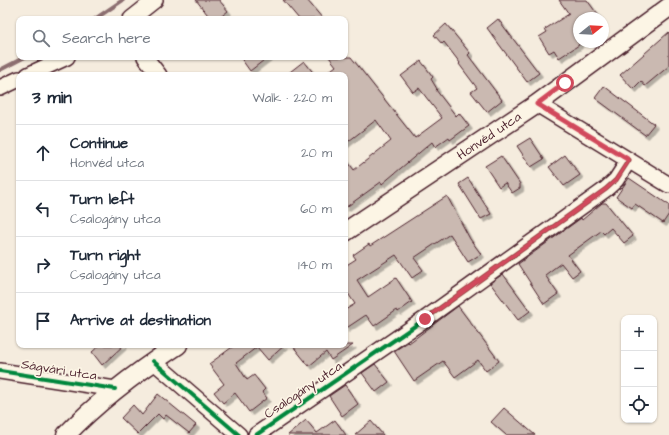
<!DOCTYPE html>
<html lang="en">
<head>
<meta charset="utf-8">
<style>
  :root { --surface:#fff; --page:#f2f2f3; --text:#1f2937; --muted:#747a83; --line:#e0e1e3 }
  body { margin:0; font-family:"Architects Daughter",sans-serif; background:var(--page); color:var(--text) }
  .controls { position:absolute; right:12px; bottom:12px; display:grid; overflow:hidden; border-radius:8px; box-shadow:0 1px 3px #0004 }
  .controls button { width:36px; height:36px; display:grid; place-items:center; padding:0; border:0; border-bottom:1px solid var(--line); background:var(--surface); color:var(--text); font:20px sans-serif }
  .compass { position:absolute; left:573px; top:12px; width:36px; height:36px; border-radius:50%; background:var(--surface); box-shadow:0 1px 3px #0004; rotate:72deg }
  .stop { position:absolute; width:12px; height:12px; margin:-9px; border:3px solid #d1495b; border-radius:50%; background:#fff }
  .stop.end { background:#d1495b; border-color:#fff; box-shadow:0 1px 4px #0008 }
  .list { margin:0; padding:0; list-style:none }
  h2 { display:flex; justify-content:space-between; align-items:center; height:52px; margin:0; padding:0 16px; font-size:17px }
  h2 small { font-size:13px; font-weight:400; color:var(--muted) }
  .list li { display:grid; grid-template-columns:26px 1fr auto; gap:12px; align-items:center; box-sizing:border-box; height:56px; padding:0 16px; border-top:1px solid var(--line) }
  .list b { display:block; font-size:15px; white-space:nowrap }
  .list p { margin:0; font-size:13px; white-space:nowrap; color:var(--muted) }
  .list em { font-size:13px; font-style:normal; color:var(--muted) }
  .icon { flex:none; width:22px; height:22px; fill:none; stroke:currentColor; stroke-width:2; stroke-linecap:round; stroke-linejoin:round }
  .map { position:relative; flex:none; width:669px; height:435px; overflow:hidden }
  .search { position:absolute; background:var(--surface); box-shadow:0 1px 3px #0004; left:16px; top:16px; width:332px; height:44px; display:flex; align-items:center; gap:10px; box-sizing:border-box; padding:0 14px; border-radius:8px; color:var(--muted); font-size:15px }
  .panel { position:absolute; background:var(--surface); box-shadow:0 1px 3px #0004; left:16px; top:72px; width:332px; height:276px; border-radius:8px }
  .map>svg:first-child { display:block }
</style>
</head>
<body>
<div class="map">
<svg width="669" height="435" viewBox="0 0 669 435">
  <defs>
    <filter id="shadow"><feDropShadow dx="3.5" dy="3.5" stdDeviation="0" flood-color="#0004"/></filter>
  </defs>
  <rect width="100%" height="100%" fill="#f5ecde"/>
  <filter id="ink" filterUnits="userSpaceOnUse"><feTurbulence type="fractalNoise" baseFrequency=".025" numOctaves="2"/><feDisplacementMap in="SourceGraphic" scale="8" xChannelSelector="R" yChannelSelector="G"/><feConvolveMatrix kernelMatrix="1 2 1 2 8 2 1 2 1" color-interpolation-filters="sRGB"/></filter>
  <g filter="url(#ink)">
    <g fill="none" stroke-linecap="round" stroke-linejoin="round">
      <path stroke="#8c6e70" stroke-width="4" d="M95,19L123,0
        M0,70L25,57"/>
    </g>
    <path fill="#cab9b1" stroke="#4a1f2b" filter="url(#shadow)" d="M196,0H219L228,11L218,19H211Z
      M283,0H307L323,19H299Z
      M559,0H587L600,18H579V45L559,58L554,50L549,53L539,37L547,32L545,29L569,14Z
      M498,19L539,73L527,82L487,28Z
      M446,24L470,53L468,55L502,100L487,112L471,92L477,88L459,64L460,63L444,42L442,44L434,35Z
      M669,32V66L645,86L641,81L633,89L620,75Z
      M240,57H268L250,71Z
      M329,57H351L415,138L442,118L419,88L413,92L401,76L421,61L433,77L431,79L437,89L436,90L456,116L459,113L469,126L450,140L449,137L435,147L432,142L382,184L381,182L345,208V158L354,170L391,141L376,120L345,144V75H324L336,66Z
      M304,61L315,75H286Z
      M604,86L654,124L645,135L595,98Z
      M530,138L544,159L531,167L517,146Z
      M565,155L580,175L564,186L549,167Z
      M501,156L520,184V188L512,193L505,183L499,187L485,166Z
      M468,178L491,214L481,219L459,184Z
      M629,178L669,205V214L663,223L635,204L632,208L616,197Z
      M447,196L470,239L481,254L468,262L450,234L414,258L423,270L412,278L396,255L357,280L368,297L396,278L412,302L398,312L397,310L374,326L366,315L345,329V310L355,304L345,289V266L356,259L353,255L369,244L370,246Z
      M602,203H606L633,236L624,243L611,228L604,234L601,231L568,255L580,271L572,277L561,263L545,275L558,294L544,304L518,264L581,218L582,220Z
      M503,274L530,311L518,320L490,283Z
      M458,306L499,361L486,371L478,360L455,377L443,361L414,381L394,351L408,342L409,343Z
      M100,345H124L102,365L92,352Z
      M235,345H285L268,360L257,347L236,363L247,380L254,375L265,389L262,392L267,398L249,412L235,393L223,403L214,392L224,384L209,364Z
      M292,345H353L331,360L326,352L309,366Z
      M375,364L389,382L376,392L362,373Z
      M345,385L358,404L342,416L329,396Z
      M158,394L196,425L189,433L166,415L163,419L158,414L138,434L121,418L133,405L142,415Z
      M504,408L535,435H506L491,422Z
      M306,420L317,433L335,420L346,435H288Z
      M371,421L383,435H355Z"/>
    <g fill="none" stroke-linecap="round" stroke-linejoin="round">
      <g stroke="#4a1f2b" stroke-width="18">
        <path id="minor" d="M131,19L155,0
          M145,57L159,75
          M28,75L67,57
          M0,88L19,79
          M537,104L669,185
          M153,361L239,435
          M0,371L115,389
          M256,435L425,319L606,189L616,180L629,160"/>
      </g>
      <g stroke="#4a1f2b" stroke-width="21">
        <path id="major" d="M345,232L537,104L669,7
          M66,435C99,400 137,372 178,345"/>
      </g>
      <use href="#minor" stroke="#fcf5e5" stroke-width="15"/>
      <use href="#major" stroke="#fcf5e5" stroke-width="18"/>
      <g stroke="#fcf5e5" stroke-width="6">
        <path id="cycleway" d="M153,361L239,435
          M0,371L115,389
          M256,435L425,319L606,189L616,180L629,160"/>
      </g>
      <use href="#cycleway" stroke="#00873e" stroke-width="4"/>
    </g>
  </g>
  <g fill="none" stroke-linecap="round" stroke-linejoin="round" filter="url(#ink)">
    <path stroke="#d1495b" stroke-width="5" d="M425,319L606,189L616,180L629,160L537,104L565,83"/>
  </g>
  <g text-anchor="middle" dominant-baseline="central" stroke-width="3.5" stroke-linejoin="round" paint-order="stroke">
    <g font-size="13" fill="#4a1f2b" stroke="#fcf5e5">
      <text transform="translate(489 136) rotate(-34)">Honvéd utca</text>
      <text transform="translate(59 370) rotate(9)">Ságvári utca</text>
      <text transform="translate(303 390) rotate(-34)">Csalogány utca</text>
    </g>
  </g>
</svg>
<div class="controls">
<button>+</button>
<button>−</button>
<button><svg class="icon" aria-label="locate" viewBox="0 0 24 24"><circle cx="12" cy="12" r="6"/><path d="M12 2v4M12 18v4M2 12h4M18 12h4"/></svg></button>
</div>
<svg class="compass" viewBox="-18 -18 36 36"><path d="M0-13l5 13h-10z" fill="#e53935"/><path d="M0 13l5-13h-10z" fill="#747a83"/></svg>
<div class="stop" style="left:565px;top:83px"></div>
<div class="stop end" style="left:425px;top:319px"></div>
<div class="search"><svg class="icon" aria-label="search" viewBox="0 0 24 24"><circle cx="10" cy="10" r="6"/><path d="M15 15l6 6"/></svg>Search here</div>
<section class="panel">
<h2>3 min<small>Walk · 220 m</small></h2>
<ul class="list">
<li><svg class="icon" aria-label="ahead" viewBox="0 0 24 24"><path d="M12 20V5M6 11l6-6 6 6"/></svg><div><b>Continue</b><p>Honvéd utca</p></div><em>20 m</em></li>
<li><svg class="icon" aria-label="left" viewBox="0 0 24 24"><path d="M17 20v-9H6M10 6l-5 5 5 5"/></svg><div><b>Turn left</b><p>Csalogány utca</p></div><em>60 m</em></li>
<li><svg class="icon" aria-label="right" viewBox="0 0 24 24"><path d="M7 20v-9h11M14 6l5 5-5 5"/></svg><div><b>Turn right</b><p>Csalogány utca</p></div><em>140 m</em></li>
<li><svg class="icon" aria-label="arrive" viewBox="0 0 24 24"><path d="M6 21V4h12l-3 4 3 4H6"/></svg><div><b>Arrive at destination</b></div></li>
</ul>
</section>
</div>
</body>
</html>
